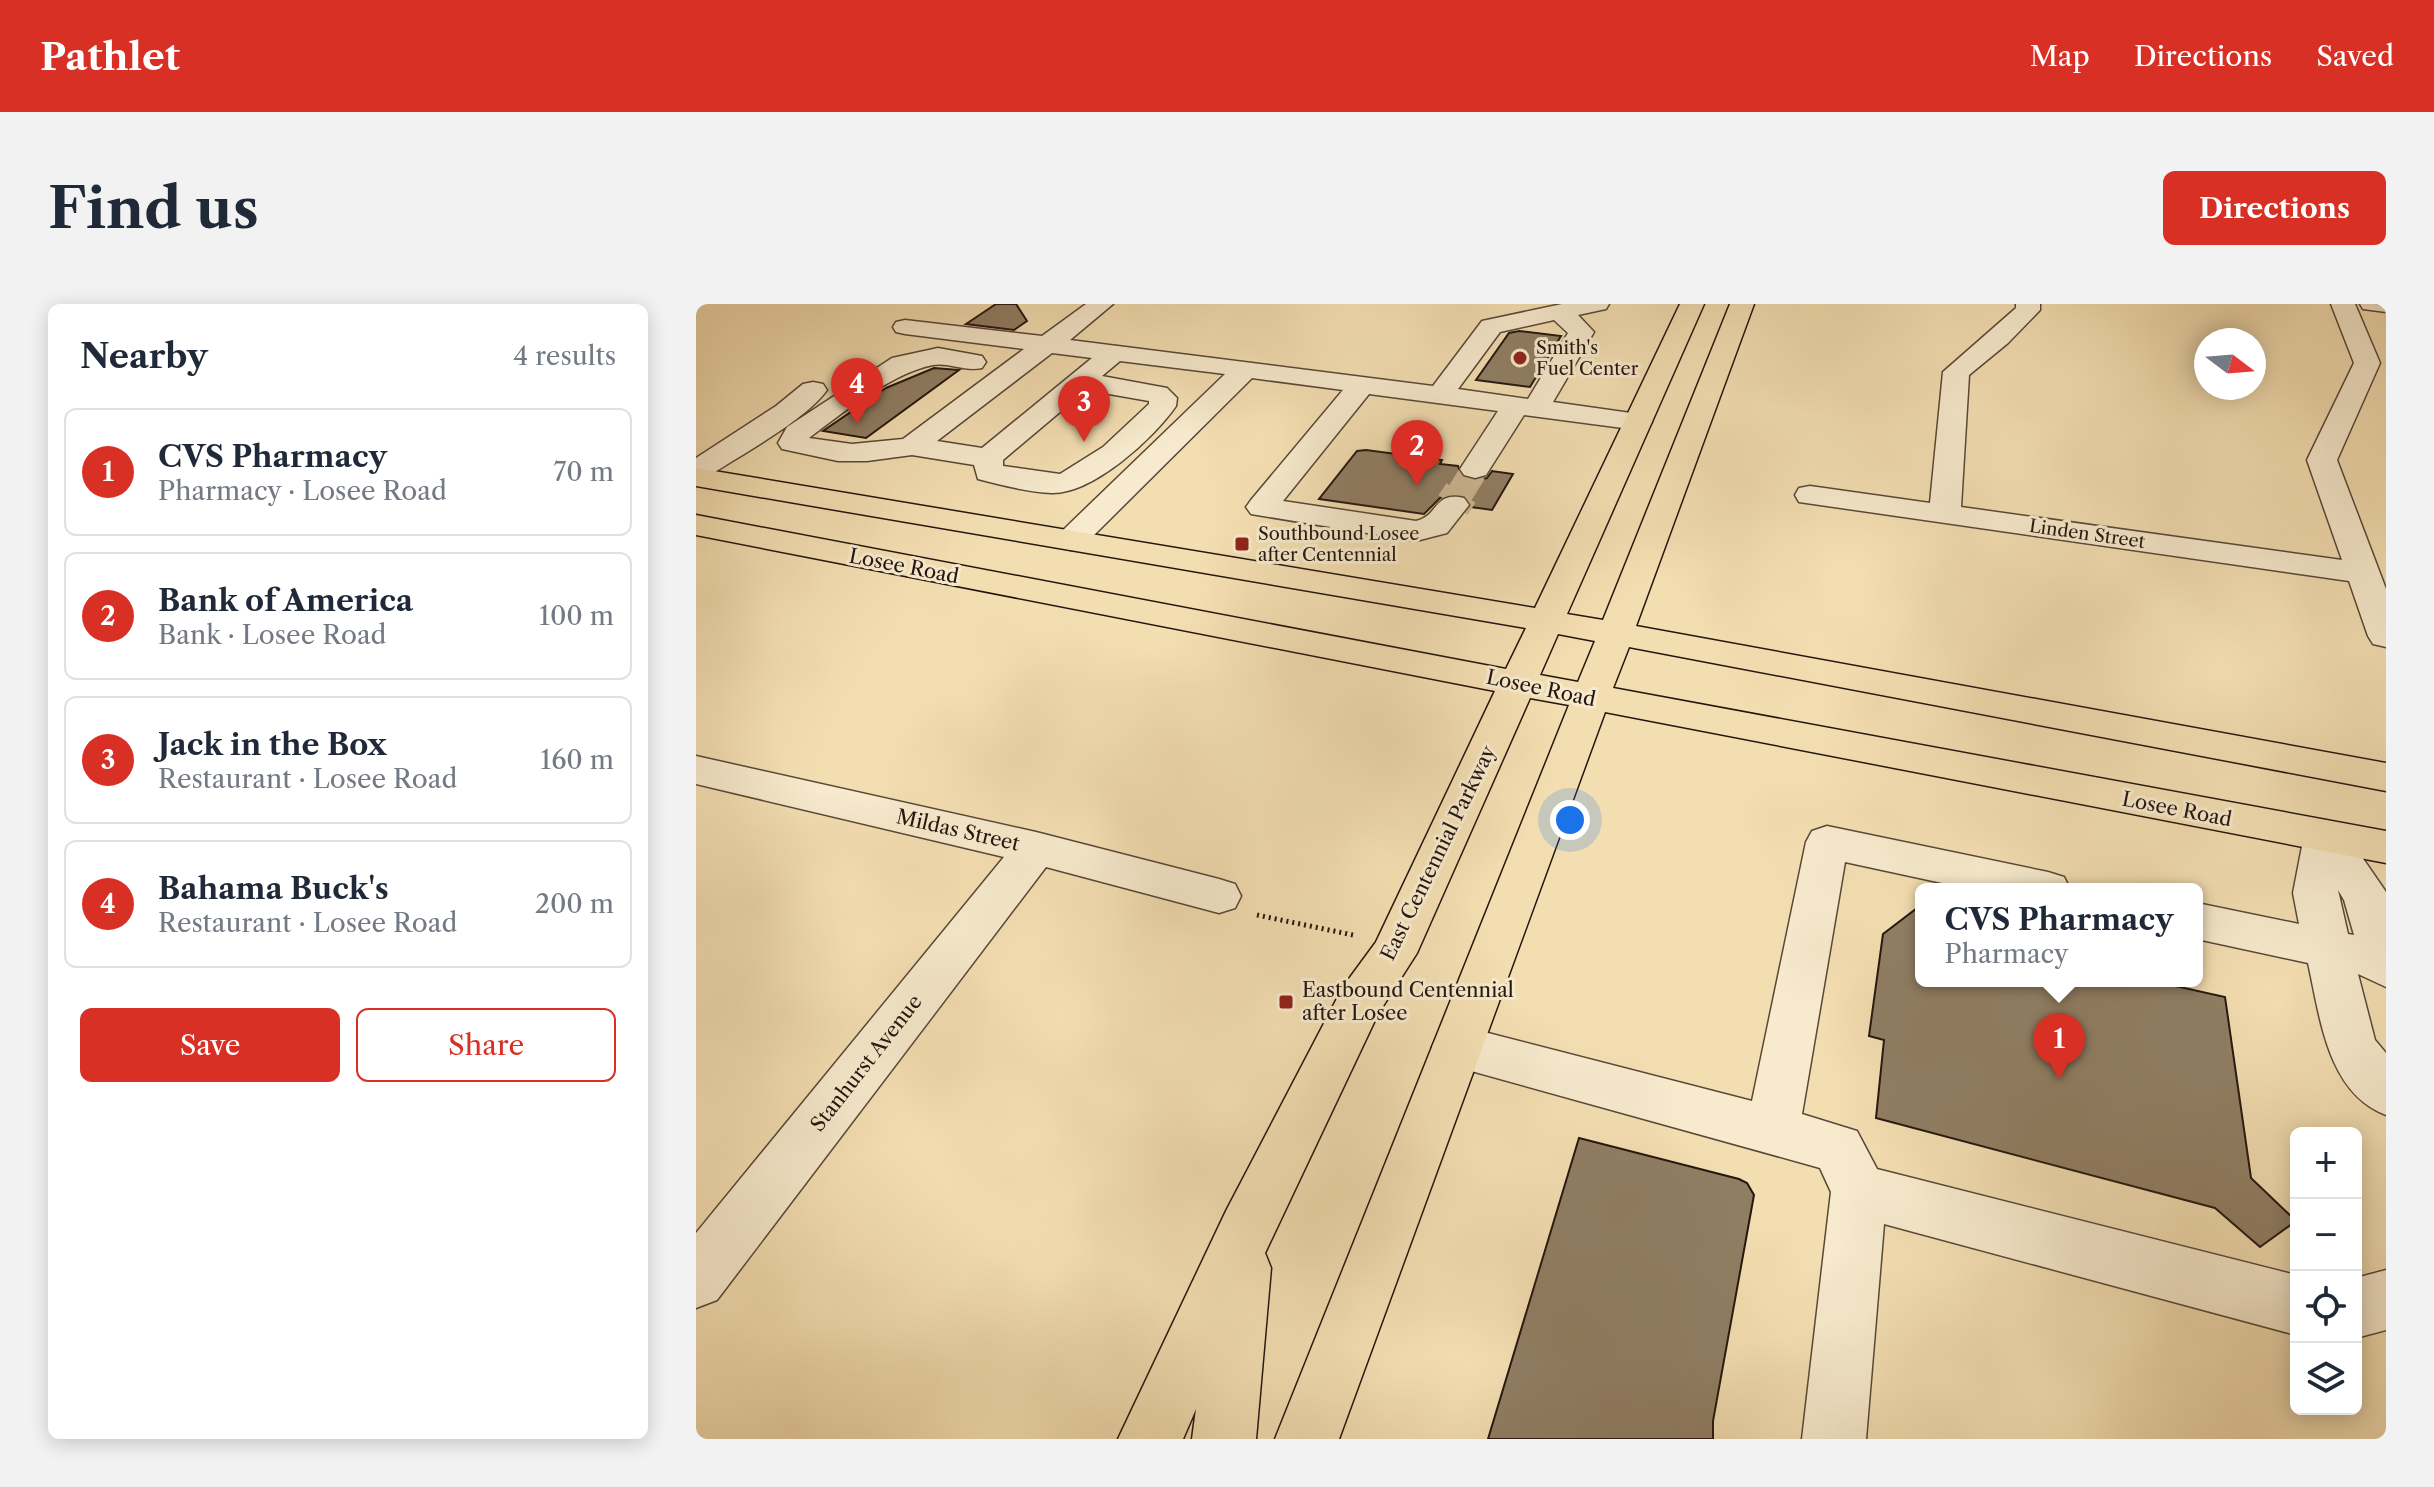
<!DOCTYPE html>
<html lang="en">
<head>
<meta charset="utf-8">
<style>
  :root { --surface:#fff; --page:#f2f2f3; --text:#1f2937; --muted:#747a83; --line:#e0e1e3; --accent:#d93025 }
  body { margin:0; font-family:"Libre Caslon Text",serif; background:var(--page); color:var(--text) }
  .controls { position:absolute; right:24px; bottom:24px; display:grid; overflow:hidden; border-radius:12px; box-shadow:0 4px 20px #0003 }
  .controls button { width:72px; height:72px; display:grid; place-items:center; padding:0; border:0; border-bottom:2px solid var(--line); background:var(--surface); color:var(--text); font:40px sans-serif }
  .compass { position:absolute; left:1498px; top:24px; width:72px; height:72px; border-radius:50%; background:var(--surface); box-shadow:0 4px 20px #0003; rotate:106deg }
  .you { position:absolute; left:874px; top:516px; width:28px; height:28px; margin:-20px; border:6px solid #fff; border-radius:50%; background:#1a73e8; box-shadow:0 0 0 12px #1a73e833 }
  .badge { display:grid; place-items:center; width:52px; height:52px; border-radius:50%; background:var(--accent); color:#fff; font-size:26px; font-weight:700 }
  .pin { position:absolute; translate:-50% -66px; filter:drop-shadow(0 2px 4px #0008) }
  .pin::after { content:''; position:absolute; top:42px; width:28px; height:24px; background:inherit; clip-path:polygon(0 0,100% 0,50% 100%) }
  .popup { position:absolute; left:1219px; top:579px; width:288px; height:104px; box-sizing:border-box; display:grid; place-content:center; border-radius:12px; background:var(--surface); filter:drop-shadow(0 2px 6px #0005); font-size:26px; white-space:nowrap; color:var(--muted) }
  .popup b { font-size:30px; color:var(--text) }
  .popup::after { content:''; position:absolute; left:50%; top:100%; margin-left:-16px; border:16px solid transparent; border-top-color:var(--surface) }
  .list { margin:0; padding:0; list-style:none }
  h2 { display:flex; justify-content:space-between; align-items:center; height:104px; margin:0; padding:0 32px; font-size:34px }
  h2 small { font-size:26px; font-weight:400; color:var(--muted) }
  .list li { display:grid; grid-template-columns:52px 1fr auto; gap:24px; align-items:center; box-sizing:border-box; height:128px; margin:0 16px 16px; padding:0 16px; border:2px solid var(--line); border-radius:12px }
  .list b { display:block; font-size:30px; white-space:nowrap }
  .list p { margin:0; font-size:26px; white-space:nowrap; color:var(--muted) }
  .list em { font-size:26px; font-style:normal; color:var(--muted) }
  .actions { display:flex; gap:16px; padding:24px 32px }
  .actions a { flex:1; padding:18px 0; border:2px solid var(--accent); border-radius:12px; text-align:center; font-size:28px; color:var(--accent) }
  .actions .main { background:var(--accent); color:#fff }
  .icon { flex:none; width:44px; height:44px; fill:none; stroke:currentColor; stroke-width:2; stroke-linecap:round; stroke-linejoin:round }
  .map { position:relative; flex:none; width:1690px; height:1135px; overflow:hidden; border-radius:12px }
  header { display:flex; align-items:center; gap:48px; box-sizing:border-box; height:112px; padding:0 40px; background:var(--accent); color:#fff }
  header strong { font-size:38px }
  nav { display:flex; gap:44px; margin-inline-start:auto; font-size:28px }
  .intro { display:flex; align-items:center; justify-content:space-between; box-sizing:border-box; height:192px; padding:0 48px }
  h1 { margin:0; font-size:56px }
  .button { padding:20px 36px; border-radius:12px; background:var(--accent); color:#fff; font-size:28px; font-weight:700 }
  main { display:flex; gap:48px; padding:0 48px }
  aside { flex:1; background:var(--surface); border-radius:12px; box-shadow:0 4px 20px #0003 }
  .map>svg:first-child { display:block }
</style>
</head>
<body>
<header>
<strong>Pathlet</strong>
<nav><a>Map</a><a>Directions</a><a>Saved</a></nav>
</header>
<div class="intro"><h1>Find us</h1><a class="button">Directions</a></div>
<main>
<aside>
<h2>Nearby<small>4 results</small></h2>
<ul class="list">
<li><span class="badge">1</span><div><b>CVS Pharmacy</b><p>Pharmacy · Losee Road</p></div><em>70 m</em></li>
<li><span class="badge">2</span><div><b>Bank of America</b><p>Bank · Losee Road</p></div><em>100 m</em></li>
<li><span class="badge">3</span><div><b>Jack in the Box</b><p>Restaurant · Losee Road</p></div><em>160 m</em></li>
<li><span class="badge">4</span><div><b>Bahama Buck's</b><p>Restaurant · Losee Road</p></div><em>200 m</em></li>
</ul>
<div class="actions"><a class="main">Save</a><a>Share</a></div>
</aside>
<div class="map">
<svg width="1690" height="1135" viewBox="0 0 1690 1135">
  <rect width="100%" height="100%" fill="#f3deb2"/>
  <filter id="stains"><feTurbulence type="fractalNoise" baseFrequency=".0025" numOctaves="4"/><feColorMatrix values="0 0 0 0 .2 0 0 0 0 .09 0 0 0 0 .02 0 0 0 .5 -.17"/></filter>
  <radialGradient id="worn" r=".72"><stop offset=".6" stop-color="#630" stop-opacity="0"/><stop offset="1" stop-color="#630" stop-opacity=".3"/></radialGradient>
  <path fill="#907e64" stroke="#24160f" stroke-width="2" d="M300,0H320L331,17L318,26L270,20Z
    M823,27L865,32L834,83L780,76L813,29Z
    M238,64L263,66L170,134L127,127L190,84Z
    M670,146L746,156L744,160L762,162L766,173L778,177L791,174L796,167L817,170L796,206L775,203L770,192L758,190L744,194L728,210L623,195L661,147Z
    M1225,601V677H1457L1529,693L1555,874L1600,917L1564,943L1519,904L1180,814L1188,736L1173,732L1187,630Z
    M883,834L1043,875L1051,879L1058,891L1017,1117V1135H792Z"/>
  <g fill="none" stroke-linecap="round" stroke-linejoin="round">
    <path stroke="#cab691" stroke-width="27" stroke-dasharray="27 14" stroke-linecap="butt" d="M763,191L779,165"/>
    <path stroke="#cab691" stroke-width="35" stroke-dasharray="35 17" stroke-linecap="butt" d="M757,201L765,189"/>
    <g stroke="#584838" stroke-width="3">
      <path id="minor" d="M390,0H417L374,36L737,82L786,17L866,0H913L910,5L882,11L898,28L857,98L942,110L952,112L956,118L952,124L942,126L828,111L790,171L779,174L768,171L764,165L802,107L673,90L587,197L720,217C743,212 737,187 768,194L773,201L751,229L720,237L555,210L550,203L555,196L647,86L556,74L386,243L375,246L364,243L359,236L364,229L529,70L424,57L406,72L471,84L481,94L480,102C458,134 397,190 356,189C332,188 305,181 282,175L278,161L216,151L171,157H142L86,145L82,139L91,123L196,54L242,44L286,52L290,58L286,64C269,68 253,58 237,61C196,69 146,109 113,134L156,140L207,135L328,45L209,30L200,28L197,23L200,18L209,16L346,32ZM858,16L872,29L832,95L762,85L804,28ZM356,49L396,54L286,144L241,137ZM390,86L453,97V100L407,143L364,170L307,162V156Z
        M1320,0H1344V6L1312,39L1273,71L1265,203L1646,256L1611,156L1658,59L1635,0H1659L1684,59L1641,156L1690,285V343L1677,340L1672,332L1653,277L1103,198L1099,191L1103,184L1114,182L1234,199L1247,68L1320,4Z
        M1664,0H1690V8L1667,5Z
        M117,78L127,80L131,86C110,116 43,152 11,173L0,176V154L80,102L107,80Z
        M0,452L340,528L523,575L539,580L545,592L539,604L523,609L350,563L21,996L0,1004V929L308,553L0,480Z
        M1629,516L1644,521L1690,588V683L1662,670L1679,736L1690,749V811C1631,789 1624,712 1612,659L1501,635V599L1603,620L1597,589L1608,532L1614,521ZM1642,586L1648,596L1658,631L1652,630Z
        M1131,522L1352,568L1368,573L1374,585H1274L1149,558L1106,810L1161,827L1181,865L1600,971V1031L1188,920L1170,1135H1106L1135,888L1124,864L743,758L736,743L743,728L761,721L1056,797L1110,538L1116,527Z
        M1690,966V1026L1660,1034V974Z"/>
    </g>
    <g stroke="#24160f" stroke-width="3">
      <path id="major" d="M984,0H1008L871,310L907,316L1034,0H1058L940,322L1690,459V487L933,343L917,384L1690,527V559L909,408L643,1135H579L873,401L834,394L721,649L682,710L569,949L575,964L560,1135H496L500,1105L487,1135H422L530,907L647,683L680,638L799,387L0,231V211L810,365L830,324L0,182V164L839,304ZM862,330L899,337L882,378L844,371Z"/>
    </g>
    <path stroke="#24160f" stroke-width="5" stroke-dasharray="2 4" stroke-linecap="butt" d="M561,611L657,631"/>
    <use href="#minor" fill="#f7eacd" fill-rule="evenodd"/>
    <use href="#major" fill="#f3deb2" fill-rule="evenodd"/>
  </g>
  <g fill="#8f2418" stroke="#f7eacd" stroke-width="3">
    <circle cx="824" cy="54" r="8"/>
    <rect x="538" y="232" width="16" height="16" rx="4"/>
    <rect x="582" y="690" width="16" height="16" rx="4"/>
  </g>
  <g text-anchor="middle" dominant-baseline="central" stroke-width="6" stroke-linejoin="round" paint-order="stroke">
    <g font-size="18" fill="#24160f" stroke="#f7eacd" text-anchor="start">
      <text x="840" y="44">Smith's<tspan x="840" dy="21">Fuel Center</tspan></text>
      <text x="562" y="230">Southbound Losee<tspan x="562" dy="21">after Centennial</tspan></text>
    </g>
    <g font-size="18" fill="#24160f" stroke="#f7eacd">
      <text transform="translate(1391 230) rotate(8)">Linden Street</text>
    </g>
    <g font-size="20" fill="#24160f" stroke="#f7eacd">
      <text transform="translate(208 262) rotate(11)">Losee Road</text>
      <text transform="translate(845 384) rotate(12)">Losee Road</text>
      <text transform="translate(1481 505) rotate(11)">Losee Road</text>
      <text transform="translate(262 526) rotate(13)">Mildas Street</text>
      <text transform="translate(742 549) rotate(-64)">East Centennial Parkway</text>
      <text transform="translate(170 759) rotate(-52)">Stanhurst Avenue</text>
    </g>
    <g font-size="20" fill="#24160f" stroke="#f7eacd" text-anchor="start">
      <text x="606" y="686">Eastbound Centennial<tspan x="606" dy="23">after Losee</tspan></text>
    </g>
  </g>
  <rect width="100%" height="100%" filter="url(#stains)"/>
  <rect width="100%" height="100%" fill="url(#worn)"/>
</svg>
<div class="controls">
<button>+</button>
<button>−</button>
<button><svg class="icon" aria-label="locate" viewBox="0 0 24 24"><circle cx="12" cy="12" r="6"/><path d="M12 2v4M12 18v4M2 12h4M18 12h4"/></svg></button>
<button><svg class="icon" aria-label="layers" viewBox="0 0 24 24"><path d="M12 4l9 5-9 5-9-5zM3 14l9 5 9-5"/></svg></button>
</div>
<svg class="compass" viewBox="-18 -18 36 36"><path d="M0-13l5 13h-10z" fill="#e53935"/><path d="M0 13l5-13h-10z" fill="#747a83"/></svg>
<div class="you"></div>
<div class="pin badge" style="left:1363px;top:775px">1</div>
<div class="popup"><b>CVS Pharmacy</b>Pharmacy</div>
<div class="pin badge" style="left:721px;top:182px">2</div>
<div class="pin badge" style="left:388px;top:138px">3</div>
<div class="pin badge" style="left:161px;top:120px">4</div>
</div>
</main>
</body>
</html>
